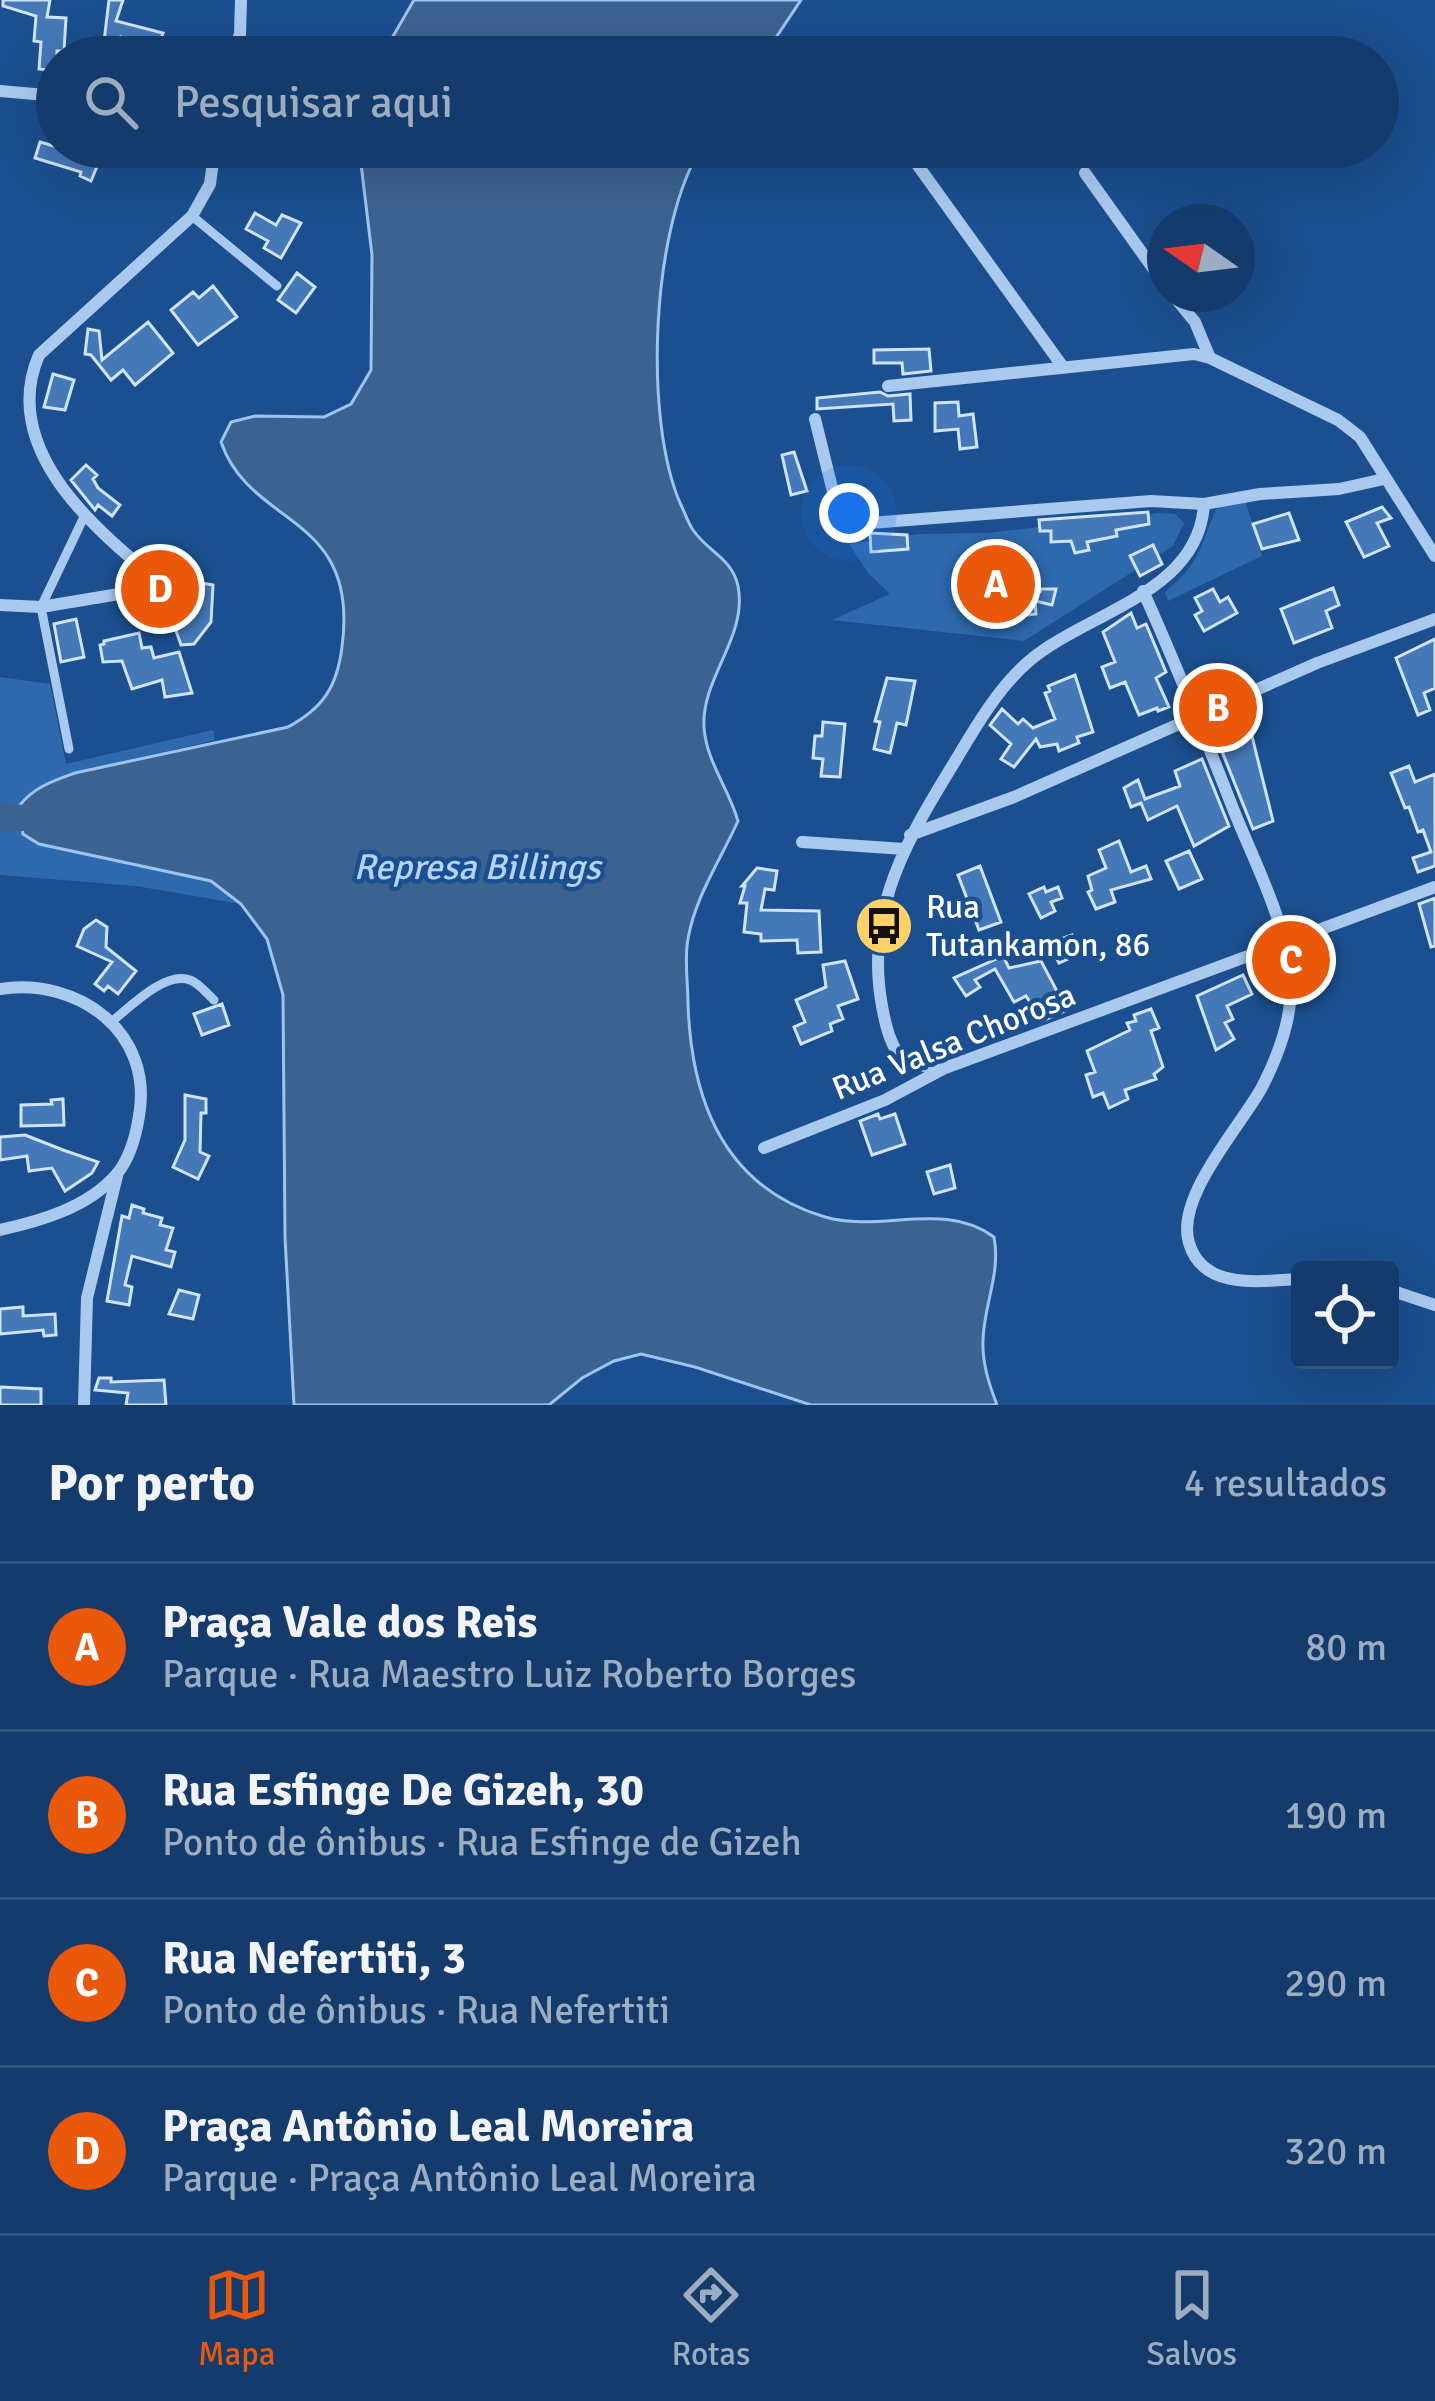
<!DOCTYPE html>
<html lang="pt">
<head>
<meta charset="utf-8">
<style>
  :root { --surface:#143b6b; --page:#214673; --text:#f1f3f6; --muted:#9dadc1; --line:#33557e; --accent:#ea580c }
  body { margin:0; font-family:Signika,sans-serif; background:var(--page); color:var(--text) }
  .controls { position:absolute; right:36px; bottom:36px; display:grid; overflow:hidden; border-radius:12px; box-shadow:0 12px 48px #0002 }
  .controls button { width:108px; height:108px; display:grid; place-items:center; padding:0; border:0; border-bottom:3px solid var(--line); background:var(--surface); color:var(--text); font:60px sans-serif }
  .compass { position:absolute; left:1147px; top:204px; width:108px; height:108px; border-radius:50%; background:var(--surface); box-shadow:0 12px 48px #0002; rotate:284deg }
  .you { position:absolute; left:849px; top:513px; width:42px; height:42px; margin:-30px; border:9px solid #fff; border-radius:50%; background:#1a73e8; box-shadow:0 0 0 18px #1a73e833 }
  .badge { display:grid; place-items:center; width:78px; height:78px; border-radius:50%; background:var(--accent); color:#fff; font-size:39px; font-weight:700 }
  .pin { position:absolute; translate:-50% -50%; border:6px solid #fff; box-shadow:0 3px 12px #0006 }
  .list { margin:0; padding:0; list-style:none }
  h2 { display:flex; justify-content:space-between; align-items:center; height:156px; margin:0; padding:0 48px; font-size:51px }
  h2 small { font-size:39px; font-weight:400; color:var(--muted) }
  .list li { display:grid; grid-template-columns:78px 1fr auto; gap:36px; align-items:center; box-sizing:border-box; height:168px; padding:0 48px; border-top:3px solid var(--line) }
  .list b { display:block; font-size:45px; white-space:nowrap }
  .list p { margin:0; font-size:39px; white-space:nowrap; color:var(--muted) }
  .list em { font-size:39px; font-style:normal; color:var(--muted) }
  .icon { flex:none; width:66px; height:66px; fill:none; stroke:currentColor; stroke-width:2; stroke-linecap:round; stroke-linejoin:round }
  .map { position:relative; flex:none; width:1435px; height:1405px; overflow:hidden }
  .search { position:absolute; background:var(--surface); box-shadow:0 12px 48px #0002; left:36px; right:36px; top:36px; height:132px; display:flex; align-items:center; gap:30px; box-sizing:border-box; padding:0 42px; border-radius:66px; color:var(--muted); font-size:45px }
  .sheet { height:828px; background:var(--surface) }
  nav { display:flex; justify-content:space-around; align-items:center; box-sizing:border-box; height:168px; border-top:3px solid var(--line); background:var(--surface); font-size:33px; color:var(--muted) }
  nav a { display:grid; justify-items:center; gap:6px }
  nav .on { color:var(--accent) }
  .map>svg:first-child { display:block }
</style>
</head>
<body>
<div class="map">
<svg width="1435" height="1405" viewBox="0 0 1435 1405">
  <rect width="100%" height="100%" fill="#1b4f8f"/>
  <path fill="#2e69ad" d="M1241,499L1246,503L1262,556L1168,601L1165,592C1201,562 1199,549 1216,509Z
    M1159,513L1175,514L1184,523L1173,546L1024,641L832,620L890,594L868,573L849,544L918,534L988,533Z
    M0,677L50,684L66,764L213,730L215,740L75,773L45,784L39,844L211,881L241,904L136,886L0,875Z"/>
  <path fill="#3c6290" stroke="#9cc4f0" stroke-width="3" d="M414,0H801L763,57H381Z
    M359,147H702C651,225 643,421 681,505C685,513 688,523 693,530C708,552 732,558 738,586C748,637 701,678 704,727C706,761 729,789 738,821C721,859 695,897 688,939C684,959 688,982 688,1003C691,1100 724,1187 825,1217C881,1233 944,1200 994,1237C1001,1273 984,1304 983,1340C982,1363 989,1384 997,1405H811L695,1367L641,1354L614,1361L582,1378L549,1405H294L285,1237L283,995L267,939L241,904L211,881L39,844L23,834L19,806C34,787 53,781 75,773L288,727C323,708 337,687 342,647C360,512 251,529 221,442L231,422L255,416L324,417L351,404L371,370L372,255Z"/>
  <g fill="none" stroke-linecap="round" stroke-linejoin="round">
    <path stroke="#3c6290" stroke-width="27" d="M0,817L19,818"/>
  </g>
  <path fill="#4478b7" stroke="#cfe3fa" stroke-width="3" d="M3,0H50L47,17L66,18L64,51H57V71L39,69L41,42L34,41L36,16L3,6Z
    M109,0H123L116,21L163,33L157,49L121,37L119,52L103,50Z
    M40,142L57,147H105L91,181L80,176L81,172L35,158Z
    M255,213L276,225L282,215L301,223L281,258L264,248L268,241L246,229Z
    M297,273L315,287L296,313L278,300Z
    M213,286L237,317L198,345L171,310L193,292L199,298Z
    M148,322L173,353L135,385L123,370L111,380L91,355L85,354L88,329L99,331L102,360Z
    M929,349L931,371L903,374L902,363H874V350Z
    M53,374L74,380L65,410L44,407Z
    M880,392L888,396L910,394L911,420L894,421L893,404L817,409V398Z
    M958,402L959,416L973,414L977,447L960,449L958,429L935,431V403Z
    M794,452L807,491L791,495L782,455Z
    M86,465L97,475L93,479L98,488L120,505L112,516L98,505L95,510L71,480Z
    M1382,507L1391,518L1377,523L1389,546L1364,557L1346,522Z
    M1148,512L1149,524L1116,530L1117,536L1087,542L1089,550L1075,553L1071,541L1051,542V531H1040L1039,520Z
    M1289,513L1299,540L1262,549L1253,524Z
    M870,533L907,535L908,549L871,552Z
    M1153,545L1162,564L1140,576L1130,556Z
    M191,581L213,585L211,622L194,644L181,645L174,625L183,623L188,614Z
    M1333,588L1339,605L1326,611L1332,628L1294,643L1281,609Z
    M1041,589H1056L1052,605L1035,601L1036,614L1018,616L1015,595L1040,592Z
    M1213,589L1220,602L1228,597L1237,613L1204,631L1195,615L1202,611L1195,598Z
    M1131,613L1137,628L1146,624L1166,672L1156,678L1169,707L1158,711L1157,708L1139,715L1125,682L1110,688L1102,667L1115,662L1103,632Z
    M76,619L84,657L61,662L54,624Z
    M139,633L142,648L151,647L154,658L179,652L192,693L165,697L162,680L132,689L122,661L103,662L100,645L104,644V641Z
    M1435,639V688L1424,693L1430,710L1418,715L1396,658Z
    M1075,675L1093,732L1077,737L1079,743L1059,751L1057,744L1040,747L1036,739L1014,767L1001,759L1011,744L990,725L1002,709L1018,724L1023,719L1033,728L1055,719L1045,693L1050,691L1048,686Z
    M887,678L915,681L906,725L897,723L890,753L874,749L880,722L875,721Z
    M1246,712L1273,821L1253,829L1221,749L1229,746L1220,721Z
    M823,722L845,724L840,777L821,776L823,759L813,758L815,736H822Z
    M1202,759L1229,826L1194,846L1177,806L1148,820L1141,803L1131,807L1124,788L1138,780L1145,799L1180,786L1175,771Z
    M1409,766L1415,782L1435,774V866L1418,872L1413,858L1431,852L1423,830L1418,832L1409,807L1405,808L1391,773Z
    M1119,841L1131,872L1146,866L1151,879L1111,890L1115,902L1096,909L1088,892L1092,890L1088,876L1106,868L1099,850Z
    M1189,851L1202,879L1179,889L1166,861Z
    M980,866L1001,922L979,930L958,875Z
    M757,868L777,871L774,890L765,889L761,910L819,911L821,952L798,953L797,940L761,941V934L744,932L747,903H740L745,886H742Z
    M1044,887L1046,892L1058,887L1062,898L1051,902L1055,911L1041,918L1029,894Z
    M1435,898V946L1431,947L1419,904Z
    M96,920L107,927L106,947L136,971L118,994L108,986L104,991L95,984L112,962L77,946L84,929Z
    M1072,935L1077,955L1059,963L1049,943Z
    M1003,956L1009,968L1041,961L1067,1010L1042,1021L1026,996L1014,1002L995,969L975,980L980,987L966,996L954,978Z
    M845,961L858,999L838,1006L843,1019L830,1024L832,1031L801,1044L794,1027L805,1022L796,1000L826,987L823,965Z
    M1243,975L1252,994L1227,1006L1233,1019L1225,1023L1234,1039L1216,1050L1197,996Z
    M222,1004L229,1025L202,1035L194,1014Z
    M1151,1009L1159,1028L1151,1031L1163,1067L1154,1074L1156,1079L1125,1090L1128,1099L1109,1108L1103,1093L1093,1097L1086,1075L1095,1072L1087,1051L1130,1030L1127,1023L1136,1021L1134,1015Z
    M185,1095L206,1099V1113H201L200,1152L209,1156L198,1179L173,1167L185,1140Z
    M63,1099L64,1125L21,1126V1105L52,1104L51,1100Z
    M878,1114L880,1119L895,1114L905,1144L872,1155L860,1121Z
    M25,1135L63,1150L98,1162L92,1173L65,1191L52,1168L29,1171L27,1156L0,1160V1137Z
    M950,1165L955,1188L934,1194L927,1172Z
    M132,1205L144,1209L143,1213L162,1218L160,1225L173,1228L166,1250L175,1252L171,1267L132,1256L125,1285L132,1287L129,1305L107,1301L122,1216L129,1218Z
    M179,1290L199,1295L193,1319L169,1314Z
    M23,1307V1316L55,1314L56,1335L44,1336L43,1330L0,1334V1309Z
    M99,1378H111V1382L164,1380L166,1405H126L128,1393L95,1390Z
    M0,1387L41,1389V1405H0Z"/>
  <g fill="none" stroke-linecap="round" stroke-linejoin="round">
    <path stroke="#a9c9ee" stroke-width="9" d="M192,216L277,286
      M69,749L41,607L83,519
      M110,1023C128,1009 165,970 190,980C199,983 207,994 214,1000"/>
    <path stroke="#a9c9ee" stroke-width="12" d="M232,57L240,34L241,0
      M0,91L57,96
      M906,149L1063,367
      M1085,173L1165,285
      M1172,294L1195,322L1210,358
      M888,386L1194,354L1210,358L1338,420L1360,437L1435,556
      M815,419L837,508L847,518L870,523L1151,501L1204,504L1260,494L1339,489L1384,479
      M143 589a17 17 0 1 1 34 0a17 17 0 1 1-34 0Z
      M150,574C89,525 0,445 39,355L192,216L210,184L215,147
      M1143,591C1176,664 1205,737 1234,811C1257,869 1296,939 1290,1003C1287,1032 1274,1064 1261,1089C1239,1128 1175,1198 1189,1243C1203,1291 1261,1281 1300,1279
      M0,605L41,607L143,590
      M910,835L1014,797L1317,663L1435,619
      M802,842L904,849
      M0,989C78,977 154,1032 139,1116C136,1135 129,1160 116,1175C87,1208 40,1221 0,1230
      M945,1068L907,1064C891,1049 886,1028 882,1006C864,909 908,838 957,758C976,726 999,687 1028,662C1086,612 1199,594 1204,504
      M764,1148L885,1100L945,1068L1435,887
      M1390,1290L1435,1305
      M84,1405L87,1298L117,1176"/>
  </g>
  <defs>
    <g id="bus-disc" transform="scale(3)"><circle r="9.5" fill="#ffd166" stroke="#1b4f8f"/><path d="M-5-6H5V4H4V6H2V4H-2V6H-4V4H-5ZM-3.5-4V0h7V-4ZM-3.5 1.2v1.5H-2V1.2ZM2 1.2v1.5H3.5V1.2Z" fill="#111"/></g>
  </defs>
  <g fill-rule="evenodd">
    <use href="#bus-disc" x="884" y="926"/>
  </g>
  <g text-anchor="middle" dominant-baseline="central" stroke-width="9" stroke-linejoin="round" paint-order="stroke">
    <g font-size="33" fill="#fff" stroke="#1b4f8f" text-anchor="start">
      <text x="926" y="907">Rua<tspan x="926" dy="38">Tutankamon, 86</tspan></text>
    </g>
    <g font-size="33" fill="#fff" stroke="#1b4f8f">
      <text transform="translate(954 1042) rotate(-22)">Rua Valsa Chorosa</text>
    </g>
    <g font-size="36" font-style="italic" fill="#b5d3f5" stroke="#1b4f8f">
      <text x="477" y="867">Represa Billings</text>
    </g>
  </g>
</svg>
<div class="controls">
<button><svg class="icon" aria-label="locate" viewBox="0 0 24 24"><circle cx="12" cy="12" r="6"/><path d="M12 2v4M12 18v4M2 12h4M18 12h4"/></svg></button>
</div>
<svg class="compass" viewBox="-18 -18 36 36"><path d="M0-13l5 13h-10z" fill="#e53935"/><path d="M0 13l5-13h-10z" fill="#9dadc1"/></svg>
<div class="you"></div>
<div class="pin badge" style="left:996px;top:584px">A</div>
<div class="pin badge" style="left:1218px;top:708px">B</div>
<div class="pin badge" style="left:1291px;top:960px">C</div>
<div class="pin badge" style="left:160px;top:589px">D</div>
<div class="search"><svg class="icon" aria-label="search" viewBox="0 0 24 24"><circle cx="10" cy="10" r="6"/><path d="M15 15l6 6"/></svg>Pesquisar aqui</div>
</div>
<section class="sheet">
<h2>Por perto<small>4 resultados</small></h2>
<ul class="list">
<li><span class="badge">A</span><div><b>Praça Vale dos Reis</b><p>Parque · Rua Maestro Luiz Roberto Borges</p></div><em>80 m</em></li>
<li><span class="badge">B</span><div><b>Rua Esfinge De Gizeh, 30</b><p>Ponto de ônibus · Rua Esfinge de Gizeh</p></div><em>190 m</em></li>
<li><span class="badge">C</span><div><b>Rua Nefertiti, 3</b><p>Ponto de ônibus · Rua Nefertiti</p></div><em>290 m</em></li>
<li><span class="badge">D</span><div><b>Praça Antônio Leal Moreira</b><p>Parque · Praça Antônio Leal Moreira</p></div><em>320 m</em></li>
</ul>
</section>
<nav>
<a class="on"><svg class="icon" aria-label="map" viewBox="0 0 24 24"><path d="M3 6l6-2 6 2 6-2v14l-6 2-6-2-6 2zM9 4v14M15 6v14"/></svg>Mapa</a>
<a><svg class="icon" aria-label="directions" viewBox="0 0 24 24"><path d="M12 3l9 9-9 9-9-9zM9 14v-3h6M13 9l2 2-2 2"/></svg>Rotas</a>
<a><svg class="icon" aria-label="saved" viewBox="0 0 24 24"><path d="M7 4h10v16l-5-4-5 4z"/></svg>Salvos</a>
</nav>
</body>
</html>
